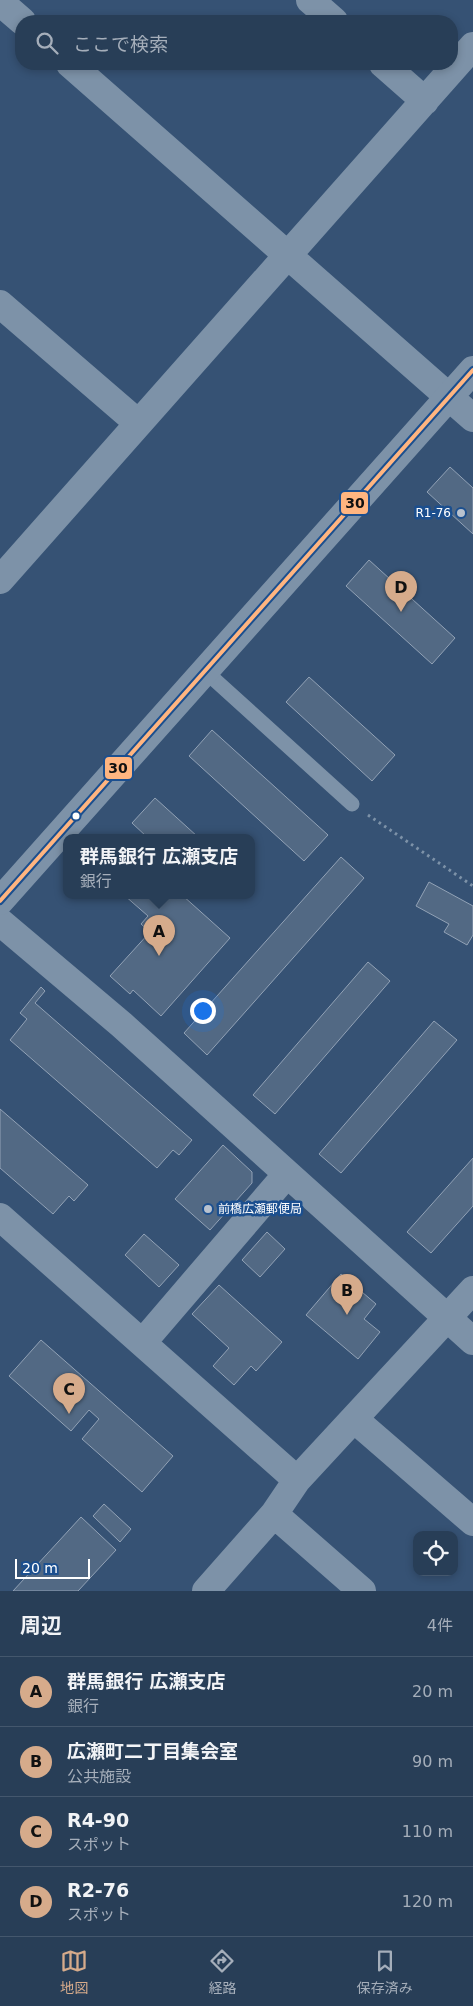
<!DOCTYPE html>
<html lang="ja">
<head>
<meta charset="utf-8">
<style>
  :root { --surface:#283e57; --page:#344961; --text:#f1f3f6; --muted:#a5aeba; --line:#44576d; --accent:#d6ab8b }
  body { margin:0; font-family:"DejaVu Sans","Noto Sans JP",sans-serif; background:var(--page); color:var(--text) }
  .controls { position:absolute; right:15px; bottom:15px; display:grid; overflow:hidden; border-radius:10px; box-shadow:0 2px 8px #0003 }
  .controls button { width:45px; height:45px; display:grid; place-items:center; padding:0; border:0; border-bottom:1px solid var(--line); background:var(--surface); color:var(--text); font:25px sans-serif }
  .scale { position:absolute; left:15px; bottom:12px; width:75px; box-sizing:border-box; padding-left:5px; border:2px solid #fff; border-top:0; font-size:14px; line-height:18px; white-space:nowrap; color:#fff; -webkit-text-stroke:4px #1b4f8f; paint-order:stroke }
  .you { position:absolute; left:202px; top:1010px; width:18px; height:18px; margin:-12px; border:4px solid #fff; border-radius:50%; background:#1a73e8; box-shadow:0 0 0 8px #1a73e833 }
  .badge { display:grid; place-items:center; width:32px; height:32px; border-radius:50%; background:var(--accent); color:#111; font-size:16px; font-weight:700 }
  .pin { position:absolute; translate:-50% -41px; filter:drop-shadow(0 1px 2px #0008) }
  .pin::after { content:''; position:absolute; top:26px; width:18px; height:15px; background:inherit; clip-path:polygon(0 0,100% 0,50% 100%) }
  .popup { position:absolute; left:63px; top:834px; width:192px; height:65px; box-sizing:border-box; display:grid; place-content:center; border-radius:10px; background:var(--surface); filter:drop-shadow(0 1px 4px #0005); font-size:16px; white-space:nowrap; color:var(--muted) }
  .popup b { font-size:19px; color:var(--text) }
  .popup::after { content:''; position:absolute; left:50%; top:100%; margin-left:-10px; border:10px solid transparent; border-top-color:var(--surface) }
  .list { margin:0; padding:0; list-style:none }
  h2 { display:flex; justify-content:space-between; align-items:center; height:65px; margin:0; padding:0 20px; font-size:21px }
  h2 small { font-size:16px; font-weight:400; color:var(--muted) }
  .list li { display:grid; grid-template-columns:32px 1fr auto; gap:15px; align-items:center; box-sizing:border-box; height:70px; padding:0 20px; border-top:1px solid var(--line) }
  .list b { display:block; font-size:19px; white-space:nowrap }
  .list p { margin:0; font-size:16px; white-space:nowrap; color:var(--muted) }
  .list em { font-size:16px; font-style:normal; color:var(--muted) }
  .icon { flex:none; width:28px; height:28px; fill:none; stroke:currentColor; stroke-width:2; stroke-linecap:round; stroke-linejoin:round }
  .map { position:relative; flex:none; width:473px; height:1591px; overflow:hidden }
  .search { position:absolute; background:var(--surface); box-shadow:0 2px 8px #0003; left:15px; right:15px; top:15px; height:55px; display:flex; align-items:center; gap:12px; box-sizing:border-box; padding:0 18px; border-radius:20px; color:var(--muted); font-size:19px }
  .sheet { height:345px; background:var(--surface) }
  nav { display:flex; justify-content:space-around; align-items:center; box-sizing:border-box; height:70px; border-top:1px solid var(--line); background:var(--surface); font-size:14px; color:var(--muted) }
  nav a { display:grid; justify-items:center; gap:2px }
  nav .on { color:var(--accent) }
  .map>svg:first-child { display:block }
</style>
</head>
<body>
<div class="map">
<svg width="473" height="1591" viewBox="0 0 473 1591">
  <rect width="100%" height="100%" fill="#365274"/>
  <path fill="#526984" stroke="#92a2b6" d="M450,467L473,488V534L427,492Z
    M369,560L455,638L432,664L346,586Z
    M309,677L395,755L372,781L286,702Z
    M212,730L328,835L304,861L189,756Z
    M155,798L198,837H147L132,823Z
    M341,857L364,878L207,1055L184,1033Z
    M429,882L473,906V935L467,945L444,932L449,924L416,906Z
    M124,895H182L230,938L161,1016L133,990L130,994L110,976L150,932L141,924L148,916Z
    M368,962L390,981L275,1114L253,1095Z
    M41,987L45,991L35,1003L192,1140L179,1155L173,1150L157,1168L10,1040L27,1019L20,1013Z
    M434,1021L457,1040L341,1173L319,1154Z
    M0,1109L88,1185L74,1201L69,1196L53,1214L0,1168Z
    M223,1145L252,1172V1183L210,1230L175,1199Z
    M473,1158V1206L431,1253L407,1232Z
    M267,1232L285,1249L260,1277L242,1260Z
    M144,1234L179,1265L159,1287L125,1255Z
    M341,1274L376,1304L364,1319L380,1332L358,1359L306,1315Z
    M219,1285L282,1342L256,1371L251,1366L234,1385L213,1366L229,1348L192,1314Z
    M41,1340L173,1456L142,1492L82,1439L99,1419L89,1410L71,1431L9,1376Z
    M104,1504L131,1529L120,1542L93,1516Z
    M81,1517L116,1550L78,1591H13Z"/>
  <g fill="none" stroke-linecap="round" stroke-linejoin="round">
    <path stroke="#7d92a8" stroke-width="3" stroke-dasharray="2.5 4" stroke-linecap="butt" d="M368,815L473,886"/>
    <path stroke="#7d92a8" stroke-width="15" d="M205,671L352,804"/>
    <path stroke="#7d92a8" stroke-width="28" d="M310,0L334,21
      M0,2L22,21
      M70,64L449,397
      M383,64L425,101
      M0,304L138,423
      M0,580L473,46
      M0,922L122,1025L473,1341
      M0,1217L297,1480
      M143,1342L287,1174
      M354,1419L473,1522
      M274,1514L362,1591
      M206,1591L274,1514L297,1480L473,1290"/>
    <path stroke="#7d92a8" stroke-width="28" d="M449,397L473,418
      M0,901L473,370"/>
    <g stroke="#1b4f8f" stroke-width="8">
      <path id="bus-1" d="M0,901L473,370"/>
    </g>
    <use href="#bus-1" stroke="#ffb580" stroke-width="4"/>
  </g>
  <g fill="#b9c2ce" stroke="#1b4f8f" stroke-width="2">
    <circle cx="461" cy="513" r="5"/>
    <circle cx="208" cy="1209" r="5"/>
  </g>
  <circle fill="#fff" stroke="#1b4f8f" stroke-width="2" cx="76" cy="816" r="4.5"/>
  <g text-anchor="middle" dominant-baseline="central" stroke-width="5" stroke-linejoin="round" paint-order="stroke">
    <g font-size="12" fill="#fff" stroke="#1b4f8f" text-anchor="end">
      <text x="451" y="513">R1-76</text>
      <text x="218" y="1209" text-anchor="start">前橋広瀬郵便局</text>
    </g>
  </g>
  <g stroke="#1b4f8f" stroke-width="2">
    <rect x="340" y="491" width="29" height="24" rx="5" fill="#ffb580"/>
    <rect x="104" y="756" width="29" height="24" rx="5" fill="#ffb580"/>
  </g>
  <g font-size="14" text-anchor="middle" font-weight="bold" fill="#111">
    <text x="355" y="508">30</text>
    <text x="118" y="773">30</text>
  </g>
</svg>
<div class="controls">
<button><svg class="icon" aria-label="locate" viewBox="0 0 24 24"><circle cx="12" cy="12" r="6"/><path d="M12 2v4M12 18v4M2 12h4M18 12h4"/></svg></button>
</div>
<div class="scale">20 m</div>
<div class="you"></div>
<div class="pin badge" style="left:159px;top:956px">A</div>
<div class="popup"><b>群馬銀行 広瀬支店</b>銀行</div>
<div class="pin badge" style="left:347px;top:1315px">B</div>
<div class="pin badge" style="left:69px;top:1414px">C</div>
<div class="pin badge" style="left:401px;top:612px">D</div>
<div class="search"><svg class="icon" aria-label="search" viewBox="0 0 24 24"><circle cx="10" cy="10" r="6"/><path d="M15 15l6 6"/></svg>ここで検索</div>
</div>
<section class="sheet">
<h2>周辺<small>4件</small></h2>
<ul class="list">
<li><span class="badge">A</span><div><b>群馬銀行 広瀬支店</b><p>銀行</p></div><em>20 m</em></li>
<li><span class="badge">B</span><div><b>広瀬町二丁目集会室</b><p>公共施設</p></div><em>90 m</em></li>
<li><span class="badge">C</span><div><b>R4-90</b><p>スポット</p></div><em>110 m</em></li>
<li><span class="badge">D</span><div><b>R2-76</b><p>スポット</p></div><em>120 m</em></li>
</ul>
</section>
<nav>
<a class="on"><svg class="icon" aria-label="map" viewBox="0 0 24 24"><path d="M3 6l6-2 6 2 6-2v14l-6 2-6-2-6 2zM9 4v14M15 6v14"/></svg>地図</a>
<a><svg class="icon" aria-label="directions" viewBox="0 0 24 24"><path d="M12 3l9 9-9 9-9-9zM9 14v-3h6M13 9l2 2-2 2"/></svg>経路</a>
<a><svg class="icon" aria-label="saved" viewBox="0 0 24 24"><path d="M7 4h10v16l-5-4-5 4z"/></svg>保存済み</a>
</nav>
</body>
</html>
